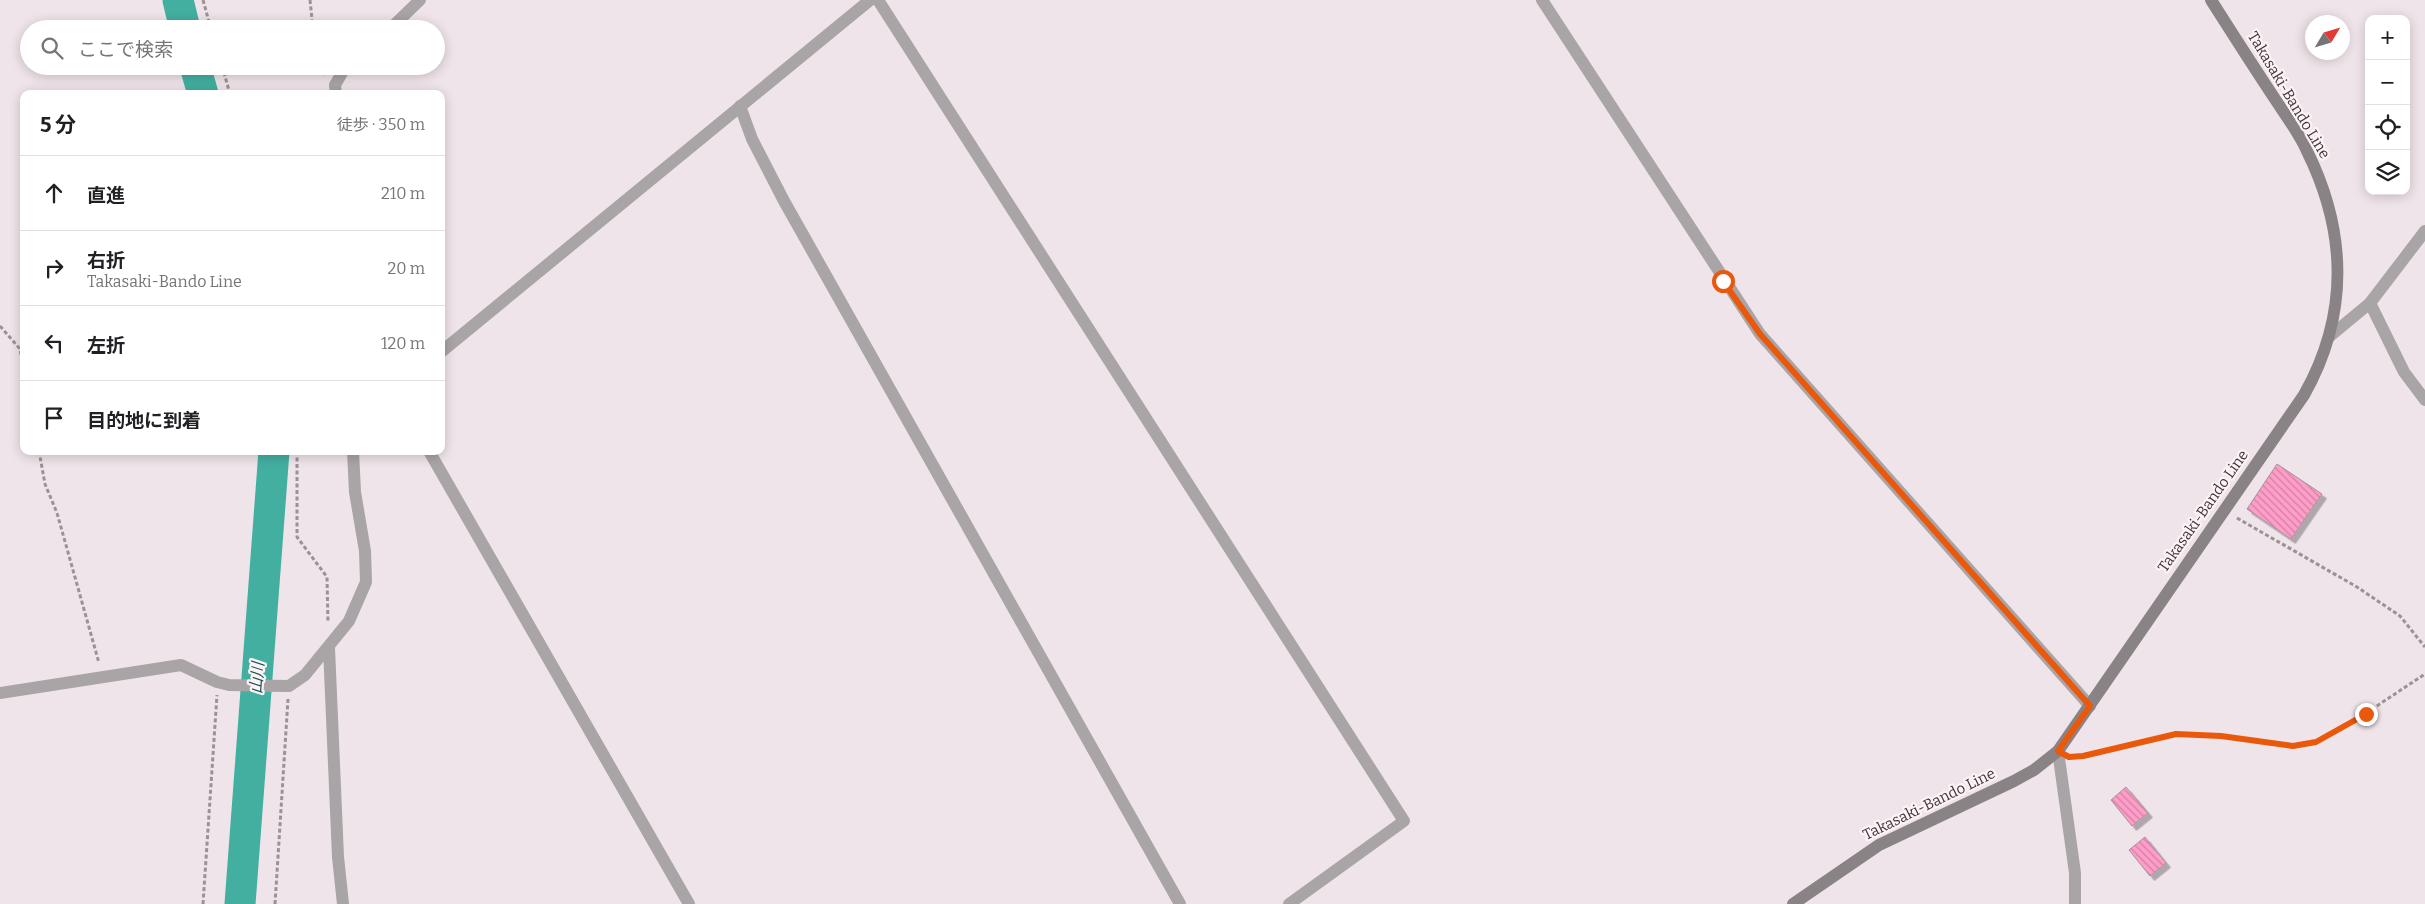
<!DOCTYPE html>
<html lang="ja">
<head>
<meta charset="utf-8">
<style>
  :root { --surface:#fff; --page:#f6f6f6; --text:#202124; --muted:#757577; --line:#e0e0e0 }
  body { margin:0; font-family:Bitter,"Noto Sans JP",serif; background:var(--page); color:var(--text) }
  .controls { position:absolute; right:15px; top:15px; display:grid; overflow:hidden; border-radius:10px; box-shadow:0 2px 12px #0003 }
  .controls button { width:45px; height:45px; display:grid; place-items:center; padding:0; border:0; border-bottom:1px solid var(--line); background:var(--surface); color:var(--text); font:25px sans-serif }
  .compass { position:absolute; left:2305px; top:15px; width:45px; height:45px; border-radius:50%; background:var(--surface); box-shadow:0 2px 12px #0003; rotate:52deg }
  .stop { position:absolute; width:15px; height:15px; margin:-11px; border:4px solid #ea580c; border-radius:50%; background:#fff }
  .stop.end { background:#ea580c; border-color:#fff; box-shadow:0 1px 5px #0008 }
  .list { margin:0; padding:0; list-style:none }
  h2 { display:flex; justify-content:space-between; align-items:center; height:65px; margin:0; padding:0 20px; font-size:21px }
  h2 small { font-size:16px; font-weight:400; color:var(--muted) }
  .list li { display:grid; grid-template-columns:32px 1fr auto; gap:15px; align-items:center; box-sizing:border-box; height:75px; padding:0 20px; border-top:1px solid var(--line) }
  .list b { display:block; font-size:19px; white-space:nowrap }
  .list p { margin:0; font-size:16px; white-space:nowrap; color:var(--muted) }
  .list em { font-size:16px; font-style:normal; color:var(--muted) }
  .icon { flex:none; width:28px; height:28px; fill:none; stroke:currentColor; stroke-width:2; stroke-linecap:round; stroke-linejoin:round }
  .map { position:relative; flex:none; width:2425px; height:904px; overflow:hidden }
  .search { position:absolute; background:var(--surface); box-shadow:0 2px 12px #0003; left:20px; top:20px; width:425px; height:55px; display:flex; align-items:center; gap:12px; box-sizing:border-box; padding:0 18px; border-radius:28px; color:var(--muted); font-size:19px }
  .panel { position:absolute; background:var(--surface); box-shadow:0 2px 12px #0003; left:20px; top:90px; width:425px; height:365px; border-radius:10px }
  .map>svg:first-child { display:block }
</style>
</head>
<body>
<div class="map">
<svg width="2425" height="904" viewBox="0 0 2425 904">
  <defs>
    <pattern id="building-back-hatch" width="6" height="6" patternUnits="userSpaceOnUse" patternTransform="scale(1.25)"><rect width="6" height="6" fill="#fe9dc8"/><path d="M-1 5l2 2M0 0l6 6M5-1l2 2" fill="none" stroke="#cf81a3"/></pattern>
    <filter id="shadow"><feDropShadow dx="4.5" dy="4.5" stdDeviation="0" flood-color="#0004"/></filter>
  </defs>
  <rect width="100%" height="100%" fill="#efe4e9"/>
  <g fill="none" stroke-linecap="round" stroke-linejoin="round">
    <path stroke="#43afa0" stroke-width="31" d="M178,0L185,29
      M195,66L203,94
      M240,904L274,451"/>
  </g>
  <path fill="url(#building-back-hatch)" stroke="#9f9599" filter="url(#shadow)" d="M2277,464L2322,494L2291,539L2247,509Z
    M2126,787L2148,813L2132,826L2111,800Z
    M2145,837L2166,863L2150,876L2129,850Z"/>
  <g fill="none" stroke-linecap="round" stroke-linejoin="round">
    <path stroke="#9a9295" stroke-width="3" stroke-dasharray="4 2.5" stroke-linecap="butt" d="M203,0L211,29
      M310,0L313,29
      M222,66L230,94
      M321,66L325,75
      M0,326L20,349L24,370
      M39,451L45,484L57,513L99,663
      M297,451V537L327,577L328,623
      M2237,518L2357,587L2400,616L2425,647
      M2072,757L2083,756L2176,734L2221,736L2293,746L2316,742L2351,723L2425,674
      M203,904L217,695
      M275,904L288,699"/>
    <path stroke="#a9a4a6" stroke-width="12" d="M878,0L1404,821L1289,904
      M390,29L420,0
      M336,94L335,85L346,66
      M740,106L752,139L784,201L1180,904
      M2370,303L2404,372L2425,400
      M441,352L870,0
      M429,451L689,904
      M329,648L338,857L343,904
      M0,693L181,665L217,682L229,685L289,686L305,675L349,621L366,582L365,551L355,492L353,451"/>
    <path stroke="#a9a4a6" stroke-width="12" d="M1542,0L1760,334L2090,706
      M2329,337L2370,303L2425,231
      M2058,751L2075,873V904"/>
    <path stroke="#8a8386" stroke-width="12" d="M1793,904L1879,845L2014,781L2034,770L2058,751L2304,395C2349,315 2347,232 2307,151C2299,133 2286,116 2275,99C2253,66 2232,33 2211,0"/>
  </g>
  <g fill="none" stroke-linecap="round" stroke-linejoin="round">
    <path stroke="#ea580c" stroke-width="6" d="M1723,281L1760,334L2090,706L2058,751L2069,757L2083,756L2176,734L2221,736L2293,746L2316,742L2366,714"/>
  </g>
  <g text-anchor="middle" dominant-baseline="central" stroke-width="4.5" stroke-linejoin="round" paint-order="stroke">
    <g font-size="15" fill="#3b3738" stroke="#fdf2f6">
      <text transform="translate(2289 95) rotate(59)">Takasaki-Bando Line</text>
      <text transform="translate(2203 511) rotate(-55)">Takasaki-Bando Line</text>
      <text transform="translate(1929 804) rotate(-26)">Takasaki-Bando Line</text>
    </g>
    <g font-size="16" font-style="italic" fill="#18544c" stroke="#fdf2f6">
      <text transform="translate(257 678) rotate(-86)">山川</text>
    </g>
  </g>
</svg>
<div class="controls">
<button>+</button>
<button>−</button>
<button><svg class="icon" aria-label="locate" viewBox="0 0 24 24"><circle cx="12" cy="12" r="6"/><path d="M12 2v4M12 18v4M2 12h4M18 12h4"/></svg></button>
<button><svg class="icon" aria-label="layers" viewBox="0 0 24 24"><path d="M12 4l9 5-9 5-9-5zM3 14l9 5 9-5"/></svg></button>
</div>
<svg class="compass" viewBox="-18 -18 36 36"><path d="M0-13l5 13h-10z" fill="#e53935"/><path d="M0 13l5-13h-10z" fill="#757577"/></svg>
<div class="stop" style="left:1723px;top:281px"></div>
<div class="stop end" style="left:2366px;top:714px"></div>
<div class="search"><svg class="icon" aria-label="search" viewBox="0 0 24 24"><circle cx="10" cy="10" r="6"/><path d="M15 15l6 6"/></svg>ここで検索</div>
<section class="panel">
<h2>5 分<small>徒歩 · 350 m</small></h2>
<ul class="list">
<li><svg class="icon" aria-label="ahead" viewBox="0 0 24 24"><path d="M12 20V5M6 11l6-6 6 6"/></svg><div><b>直進</b></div><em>210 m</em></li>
<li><svg class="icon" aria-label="right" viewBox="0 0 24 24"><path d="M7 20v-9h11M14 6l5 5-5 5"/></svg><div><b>右折</b><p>Takasaki-Bando Line</p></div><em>20 m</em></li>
<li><svg class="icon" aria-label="left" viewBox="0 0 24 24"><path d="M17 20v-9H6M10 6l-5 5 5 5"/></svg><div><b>左折</b></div><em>120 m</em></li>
<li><svg class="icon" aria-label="arrive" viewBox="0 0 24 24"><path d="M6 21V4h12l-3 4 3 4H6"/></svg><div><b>目的地に到着</b></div></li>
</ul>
</section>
</div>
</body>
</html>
